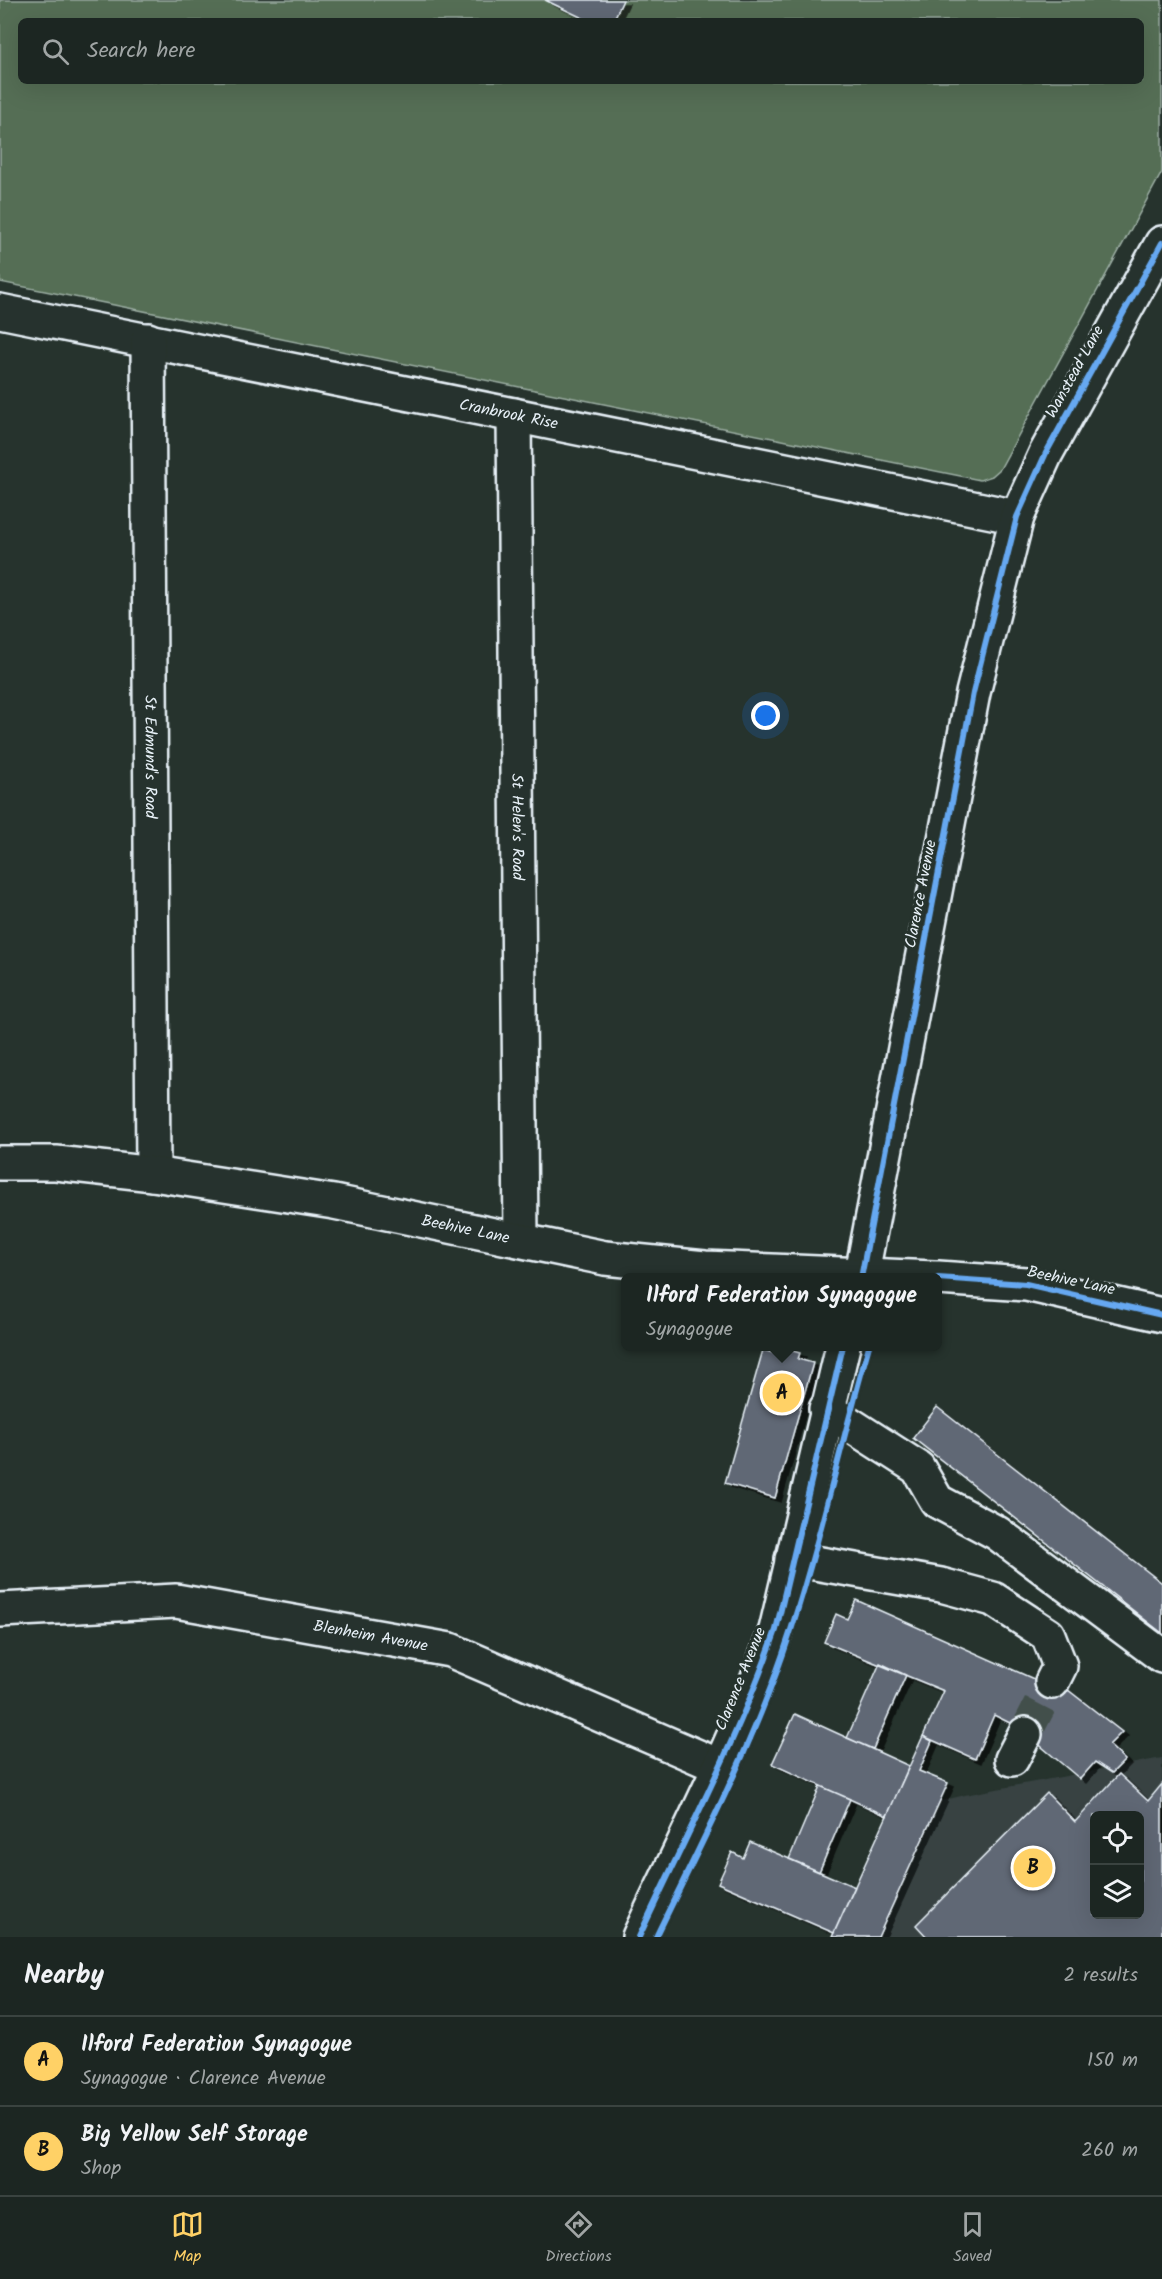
<!DOCTYPE html>
<html lang="en">
<head>
<meta charset="utf-8">
<style>
  :root { --surface:#1c2622; --page:#29322f; --text:#f1f3f6; --muted:#a0a5a5; --line:#3a4340; --accent:#ffd166 }
  body { margin:0; font-family:Kalam,sans-serif; background:var(--page); color:var(--text) }
  .controls { position:absolute; right:18px; bottom:18px; display:grid; overflow:hidden; border-radius:9px; box-shadow:0 6px 24px #0002 }
  .controls button { width:54px; height:54px; display:grid; place-items:center; padding:0; border:0; border-bottom:2px solid var(--line); background:var(--surface); color:var(--text); font:30px sans-serif }
  .you { position:absolute; left:766px; top:716px; width:21px; height:21px; margin:-15px; border:4px solid #fff; border-radius:50%; background:#1a73e8; box-shadow:0 0 0 9px #1a73e833 }
  .badge { display:grid; place-items:center; width:39px; height:39px; border-radius:50%; background:var(--accent); color:#111; font-size:20px; font-weight:700 }
  .pin { position:absolute; translate:-50% -50%; border:3px solid #fff; box-shadow:0 2px 6px #0006 }
  .popup { position:absolute; left:621px; top:1273px; width:321px; height:78px; box-sizing:border-box; display:grid; place-content:center; border-radius:9px; background:var(--surface); filter:drop-shadow(0 2px 4px #0005); font-size:20px; white-space:nowrap; color:var(--muted) }
  .popup b { font-size:22px; color:var(--text) }
  .popup::after { content:''; position:absolute; left:50%; top:100%; margin-left:-12px; border:12px solid transparent; border-top-color:var(--surface) }
  .list { margin:0; padding:0; list-style:none }
  h2 { display:flex; justify-content:space-between; align-items:center; height:78px; margin:0; padding:0 24px; font-size:26px }
  h2 small { font-size:20px; font-weight:400; color:var(--muted) }
  .list li { display:grid; grid-template-columns:39px 1fr auto; gap:18px; align-items:center; box-sizing:border-box; height:90px; padding:0 24px; border-top:2px solid var(--line) }
  .list b { display:block; font-size:22px; white-space:nowrap }
  .list p { margin:0; font-size:20px; white-space:nowrap; color:var(--muted) }
  .list em { font-size:20px; font-style:normal; color:var(--muted) }
  .icon { flex:none; width:33px; height:33px; fill:none; stroke:currentColor; stroke-width:2; stroke-linecap:round; stroke-linejoin:round }
  .map { position:relative; flex:none; width:1162px; height:1937px; overflow:hidden }
  .search { position:absolute; background:var(--surface); box-shadow:0 6px 24px #0002; left:18px; right:18px; top:18px; height:66px; display:flex; align-items:center; gap:15px; box-sizing:border-box; padding:0 21px; border-radius:9px; color:var(--muted); font-size:22px }
  .sheet { height:258px; background:var(--surface) }
  nav { display:flex; justify-content:space-around; align-items:center; box-sizing:border-box; height:84px; border-top:2px solid var(--line); background:var(--surface); font-size:16px; color:var(--muted) }
  nav a { display:grid; justify-items:center; gap:3px }
  nav .on { color:var(--accent) }
  .map>svg:first-child { display:block }
</style>
</head>
<body>
<div class="map">
<svg width="1162" height="1937" viewBox="0 0 1162 1937">
  <defs>
    <filter id="shadow"><feDropShadow dx="6" dy="4" stdDeviation="0" flood-color="#0009"/></filter>
  </defs>
  <rect width="100%" height="100%" fill="#26332d"/>
  <filter id="ink" filterUnits="userSpaceOnUse"><feTurbulence type="fractalNoise" baseFrequency=".0167" numOctaves="2"/><feDisplacementMap in="SourceGraphic" scale="12" xChannelSelector="R" yChannelSelector="G"/><feConvolveMatrix kernelMatrix="1 2 1 2 8 2 1 2 1" color-interpolation-filters="sRGB"/></filter>
  <g filter="url(#ink)">
    <path fill="#384343" fill-rule="evenodd" d="M1162,1758V1937H879L941,1801L965,1795ZM1094,1816H1140V1914H1094Z"/>
    <path fill="#556e54" stroke="#9eb0a6" stroke-width="1.5" fill-rule="evenodd" d="M0,0H1162V172L1000,469L992,476L980,480L0,282ZM21,21H1141V81H21Z"/>
    <path fill="#616775" stroke="#e8f1f8" stroke-width="1.5" fill-rule="evenodd" filter="url(#shadow)" d="M545,0H623L613,21H589Z
      M782,1348L800,1353L798,1359L813,1363L775,1498L725,1483L763,1350L780,1355Z
      M937,1407L1162,1583V1633L913,1438Z
      M856,1600L1054,1688L1059,1683L1122,1732L1109,1745L1125,1760L1112,1773L1095,1762L1080,1779L1018,1727L994,1715L975,1759L923,1736L944,1691L824,1642L836,1614L847,1619Z
      M880,1663L906,1675L873,1749L847,1738Z
      M795,1714L909,1766L887,1816L772,1764Z
      M923,1736L932,1741L919,1771L948,1783L878,1937H832Z
      M1119,1774L1148,1801L1162,1784V1937H927L916,1925L1047,1793L1075,1822ZM1094,1816H1140V1914H1094Z
      M820,1786L850,1799L819,1872L789,1859Z
      M750,1842L855,1887L834,1933L718,1883L732,1852L743,1858Z"/>
    <g fill="none" stroke-linecap="round" stroke-linejoin="round">
      <path stroke="#43504b" stroke-width="33" stroke-dasharray="33 16" stroke-linecap="butt" d="M1025,1734L1052,1682"/>
      <g stroke="#e8f1f8" stroke-width="38">
        <g id="minor">
          <path id="s1" d="M0,311L1017,517"/>
          <path id="s2" d="M148,340L153,1174"/>
          <path id="s3" d="M514,415L521,1240"/>
          <path d="M861,1278L973,693L1017,517L1046,453L1162,243"/>
          <path d="M826,1409L918,1468L937,1501L997,1533L1162,1656"/>
          <path d="M792,1559L941,1585L993,1599L1048,1635L1060,1666L1052,1682"/>
          <path id="s4" d="M0,1610L176,1601L450,1650L719,1766"/>
          <path d="M1012,1759L1025,1734"/>
          <path d="M639,1937C686,1836 739,1736 776,1630L843,1346"/>
        </g>
      </g>
      <g stroke="#e8f1f8" stroke-width="38">
        <g id="major">
          <path id="s5" d="M0,1163H56L153,1174L334,1202L605,1258L705,1268L934,1278"/>
          <path d="M938,1278L1026,1284L1162,1315"/>
        </g>
      </g>
      <use href="#minor" stroke="#26332d" stroke-width="33"/>
      <use href="#major" stroke="#26332d" stroke-width="33"/>
      <g stroke="#26332d" stroke-width="10">
        <path id="cycleway" d="M861,1278L973,693L1017,517L1046,453L1162,243
          M938,1278L1026,1284L1162,1315
          M639,1937C686,1836 739,1736 776,1630L843,1346
          M656,1937C701,1844 749,1752 783,1654C818,1553 839,1449 869,1346"/>
      </g>
      <use href="#cycleway" stroke="#66a8f1" stroke-width="6"/>
    </g>
  </g>
  <g text-anchor="middle" dominant-baseline="central" stroke-width="6" stroke-linejoin="round" paint-order="stroke">
    <g font-size="16" fill="#e8f1f8" stroke="#26332d">
      <text transform="translate(1075 372) rotate(-61)">Wanstead Lane</text>
      <text stroke="none"><textPath href="#s1" startOffset="519">Cranbrook Rise</textPath></text>
      <text stroke="none"><textPath href="#s2" startOffset="417">St Edmund's Road</textPath></text>
      <text stroke="none"><textPath href="#s3" startOffset="412">St Helen's Road</textPath></text>
      <text transform="translate(921 894) rotate(-79)">Clarence Avenue</text>
      <text stroke="none"><textPath href="#s5" startOffset="471">Beehive Lane</textPath></text>
      <text transform="translate(1071 1281) rotate(12)">Beehive Lane</text>
      <text stroke="none"><textPath href="#s4" startOffset="374">Blenheim Avenue</textPath></text>
      <text transform="translate(741 1679) rotate(-68)">Clarence Avenue</text>
    </g>
  </g>
</svg>
<div class="controls">
<button><svg class="icon" aria-label="locate" viewBox="0 0 24 24"><circle cx="12" cy="12" r="6"/><path d="M12 2v4M12 18v4M2 12h4M18 12h4"/></svg></button>
<button><svg class="icon" aria-label="layers" viewBox="0 0 24 24"><path d="M12 4l9 5-9 5-9-5zM3 14l9 5 9-5"/></svg></button>
</div>
<div class="you"></div>
<div class="pin badge" style="left:782px;top:1393px">A</div>
<div class="popup"><b>Ilford Federation Synagogue</b>Synagogue</div>
<div class="pin badge" style="left:1033px;top:1868px">B</div>
<div class="search"><svg class="icon" aria-label="search" viewBox="0 0 24 24"><circle cx="10" cy="10" r="6"/><path d="M15 15l6 6"/></svg>Search here</div>
</div>
<section class="sheet">
<h2>Nearby<small>2 results</small></h2>
<ul class="list">
<li><span class="badge">A</span><div><b>Ilford Federation Synagogue</b><p>Synagogue · Clarence Avenue</p></div><em>150 m</em></li>
<li><span class="badge">B</span><div><b>Big Yellow Self Storage</b><p>Shop</p></div><em>260 m</em></li>
</ul>
</section>
<nav>
<a class="on"><svg class="icon" aria-label="map" viewBox="0 0 24 24"><path d="M3 6l6-2 6 2 6-2v14l-6 2-6-2-6 2zM9 4v14M15 6v14"/></svg>Map</a>
<a><svg class="icon" aria-label="directions" viewBox="0 0 24 24"><path d="M12 3l9 9-9 9-9-9zM9 14v-3h6M13 9l2 2-2 2"/></svg>Directions</a>
<a><svg class="icon" aria-label="saved" viewBox="0 0 24 24"><path d="M7 4h10v16l-5-4-5 4z"/></svg>Saved</a>
</nav>
</body>
</html>
